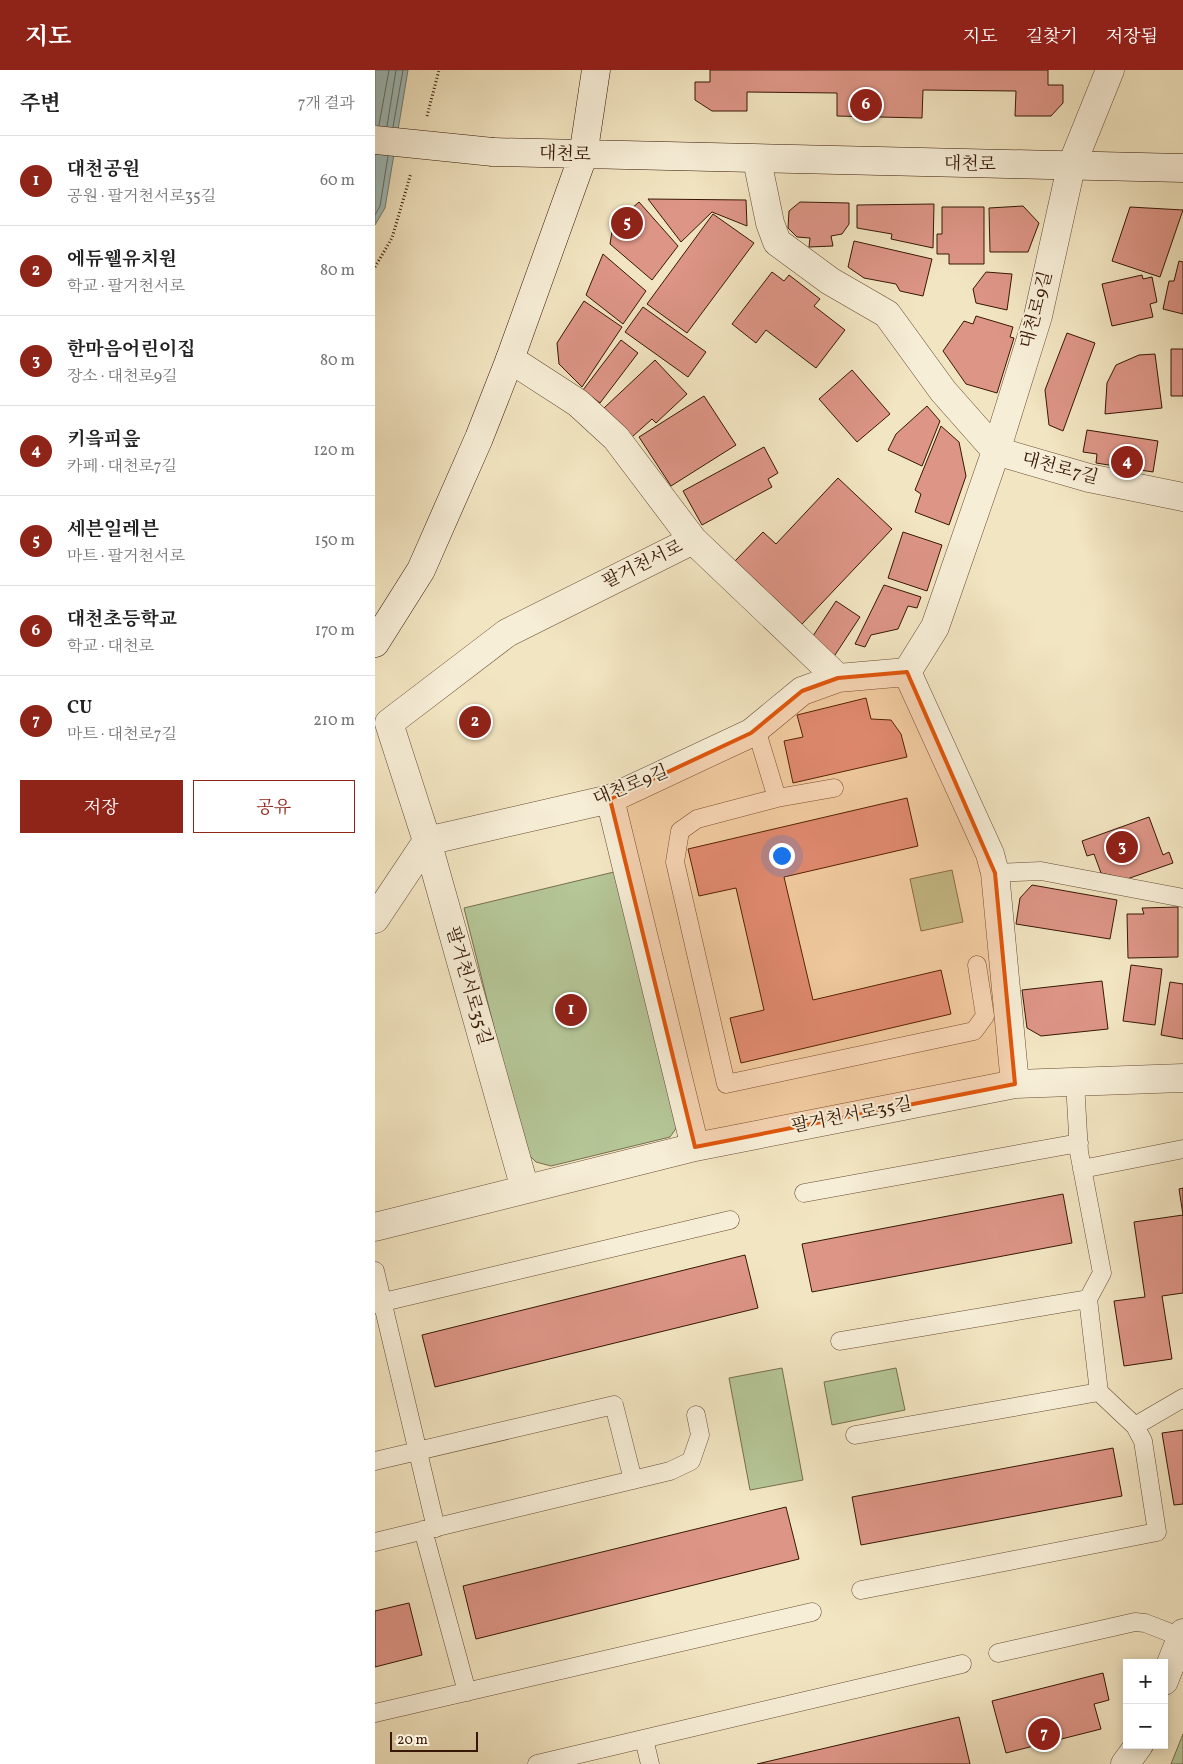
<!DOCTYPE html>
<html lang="ko">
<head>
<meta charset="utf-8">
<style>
  :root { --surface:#fff; --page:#f6f6f6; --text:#222; --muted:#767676; --line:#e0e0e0; --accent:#8f2418 }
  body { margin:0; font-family:Vollkorn,"Noto Serif KR",serif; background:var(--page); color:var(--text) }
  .controls { position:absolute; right:15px; bottom:15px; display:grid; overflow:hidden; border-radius:0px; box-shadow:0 2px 12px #0003 }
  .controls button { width:45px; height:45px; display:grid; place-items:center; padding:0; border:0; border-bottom:1px solid var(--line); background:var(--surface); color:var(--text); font:25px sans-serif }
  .scale { position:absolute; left:15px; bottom:12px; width:88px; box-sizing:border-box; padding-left:5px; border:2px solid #371705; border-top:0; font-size:14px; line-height:18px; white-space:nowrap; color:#371705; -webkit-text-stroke:4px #f7eed7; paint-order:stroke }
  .you { position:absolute; left:406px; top:785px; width:18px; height:18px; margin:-12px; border:4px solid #fff; border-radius:50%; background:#1a73e8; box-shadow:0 0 0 8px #1a73e833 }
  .badge { display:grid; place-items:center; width:32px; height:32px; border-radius:50%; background:var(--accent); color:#fff; font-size:16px; font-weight:700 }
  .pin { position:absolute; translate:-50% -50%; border:2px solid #fff; box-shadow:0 1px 5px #0006 }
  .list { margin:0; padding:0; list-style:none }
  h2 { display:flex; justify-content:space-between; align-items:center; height:65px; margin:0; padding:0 20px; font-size:21px }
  h2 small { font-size:16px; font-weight:400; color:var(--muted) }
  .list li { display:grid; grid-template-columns:32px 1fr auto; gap:15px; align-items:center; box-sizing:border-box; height:90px; padding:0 20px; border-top:1px solid var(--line) }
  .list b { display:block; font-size:19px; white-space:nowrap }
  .list p { margin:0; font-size:16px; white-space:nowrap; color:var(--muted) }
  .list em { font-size:16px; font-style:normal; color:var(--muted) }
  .actions { display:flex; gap:10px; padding:15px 20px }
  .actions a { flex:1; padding:11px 0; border:1px solid var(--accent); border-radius:0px; text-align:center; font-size:18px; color:var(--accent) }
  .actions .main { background:var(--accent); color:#fff }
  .map { position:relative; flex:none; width:808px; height:1694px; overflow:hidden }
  header { display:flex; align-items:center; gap:30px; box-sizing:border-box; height:70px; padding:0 25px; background:var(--accent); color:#fff }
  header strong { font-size:24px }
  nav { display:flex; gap:28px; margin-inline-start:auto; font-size:18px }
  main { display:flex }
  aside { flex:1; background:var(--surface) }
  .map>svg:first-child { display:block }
</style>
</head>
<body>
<header>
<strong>지도</strong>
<nav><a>지도</a><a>길찾기</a><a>저장됨</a></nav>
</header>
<main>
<aside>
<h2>주변<small>7개 결과</small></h2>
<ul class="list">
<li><span class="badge">1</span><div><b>대천공원</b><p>공원 · 팔거천서로35길</p></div><em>60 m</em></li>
<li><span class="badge">2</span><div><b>에듀웰유치원</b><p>학교 · 팔거천서로</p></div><em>80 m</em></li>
<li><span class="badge">3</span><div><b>한마음어린이집</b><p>장소 · 대천로9길</p></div><em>80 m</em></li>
<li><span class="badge">4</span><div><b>키읔피읖</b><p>카페 · 대천로7길</p></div><em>120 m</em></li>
<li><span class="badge">5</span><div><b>세븐일레븐</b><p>마트 · 팔거천서로</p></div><em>150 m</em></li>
<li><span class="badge">6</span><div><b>대천초등학교</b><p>학교 · 대천로</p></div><em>170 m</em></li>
<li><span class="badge">7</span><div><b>CU</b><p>마트 · 대천로7길</p></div><em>210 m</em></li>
</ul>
<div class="actions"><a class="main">저장</a><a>공유</a></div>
</aside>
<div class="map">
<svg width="808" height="1694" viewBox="0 0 808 1694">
  <rect width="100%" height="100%" fill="#f2e5c1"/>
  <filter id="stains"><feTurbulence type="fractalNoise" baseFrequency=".004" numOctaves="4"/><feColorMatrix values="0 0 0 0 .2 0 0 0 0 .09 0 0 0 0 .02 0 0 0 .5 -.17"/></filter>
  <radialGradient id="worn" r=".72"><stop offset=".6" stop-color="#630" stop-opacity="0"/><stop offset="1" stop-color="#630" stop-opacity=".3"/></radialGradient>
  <path fill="#b5c697" stroke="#766e4e" d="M577,800L588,852L546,861L535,809Z
    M239,802L302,1057L295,1067L176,1096L161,1092L150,1081L89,838Z
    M407,1298L428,1410L375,1420L354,1308Z
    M521,1298L530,1340L457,1355L449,1312Z
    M808,1664V1694H796Z"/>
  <path fill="#9ebdbb" stroke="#757b72" d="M0,0H33L10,138L0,155Z"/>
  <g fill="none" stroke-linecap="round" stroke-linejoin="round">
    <path stroke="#6a6a60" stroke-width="1" d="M4,55L14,0
      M12,56L21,0
      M18,57L28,0
      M0,145L5,136L13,86"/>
  </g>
  <path fill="#dd9586" stroke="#371705" d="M335,0H673V15H688V33L676,46H640L641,21L548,20L547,48L462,46V23L372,22V41H337L320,30V12H335Z
    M273,129L371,130L372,156L337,142L306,172Z
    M264,132L303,176L277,210L235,174L238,155Z
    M425,132L474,133V154L467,164L456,166L458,176L434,177L435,168L422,167L413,158L414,141Z
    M559,134L558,178L516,169L517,164L482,158V135Z
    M648,136L664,153L653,182H615L614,138Z
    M567,137H609V194H574V184H562V164H567Z
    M755,137L808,140L785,207L737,191Z
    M338,144L379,173L312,263L272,234Z
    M479,171L557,189L548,226L525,221L521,214L489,208L473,197Z
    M228,184L271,221L248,254L211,225Z
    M804,191L808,192V244L788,239L794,211H799Z
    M397,202L409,211L414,205L445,229L439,236L470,260L441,298L391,260L381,273L357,254Z
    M611,202L637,204L632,240L601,233L598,219Z
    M767,205L768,209L777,207L782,232L775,234L778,247L737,256L727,214Z
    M209,231L247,257L207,317L184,294L182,273Z
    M268,237L331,282L313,307L250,262Z
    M601,246L638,257L635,267L639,268L622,323L591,314L568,281L589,251L598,254Z
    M692,263L720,273L688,361L674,355L670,320Z
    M246,270L263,283L225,333L208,320Z
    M796,279H808V326H796Z
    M780,284L787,338L730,344L732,313L741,295L764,285Z
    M280,290L312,324L281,353L277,349L257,367L229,338Z
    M477,300L515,344L482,372L444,329Z
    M329,326L361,375L296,416L264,367Z
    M552,336L565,351L547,396L513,380L521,364Z
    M566,356L584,372L591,406L574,455L540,442L546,424L540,420Z
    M712,360L783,371L778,402L721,393L722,384L708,382Z
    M389,377L403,403L393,409L397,417L327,455L308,421Z
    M463,408L517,459L427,554L360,491L388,462L401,474Z
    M528,462L567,475L552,521L513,508Z
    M509,515L546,527L542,538L533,536L523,559L496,565L490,577L480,574Z
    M461,531L485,547L458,588L434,572Z
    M491,628L496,649L516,650L526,664L532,687L418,713L409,671L428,667L422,645Z
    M532,728L543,776L409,807L438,930L566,900L576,944L366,993L355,948L389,940L361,818L324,826L313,779Z
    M774,747L788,785L794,782L798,793L752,809L726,803L719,784L712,786L707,771Z
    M657,815L742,830L735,869L641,854L645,828Z
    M803,837V887L753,888L752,844H769L767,838Z
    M756,895L787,899L780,955L748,951Z
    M727,911L733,959L666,966L652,958L647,920Z
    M795,912L808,914V969L786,965Z
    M808,1118V1223L787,1226L797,1289L749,1296L739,1231L770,1227L759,1152L808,1145L804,1119Z
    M688,1124L697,1173L437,1222L427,1174Z
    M370,1185L383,1238L60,1317L47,1265Z
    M808,1360V1434L799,1435L787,1363Z
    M738,1378L747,1426L486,1475L477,1427Z
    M411,1437L424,1489L101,1569L88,1516Z
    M34,1533L47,1585L0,1597V1541Z
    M728,1603L734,1630L719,1634L726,1659L631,1683L617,1631Z
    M584,1647L595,1694H382Z"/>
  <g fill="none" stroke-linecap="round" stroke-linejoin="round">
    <g stroke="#664a34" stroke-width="19">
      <path id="service" d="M381,659L402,728
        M459,718L402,728L322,749L305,761L300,792L351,1014L599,961L610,946L602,895
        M620,803L666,801L808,828
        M707,1099L808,1079
        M429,1123L704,1073
        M0,1201L61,1458
        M0,1234L355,1150
        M465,1271L713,1229
        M760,1356L808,1328
        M480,1365L724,1322
        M0,1391L239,1335L258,1410
        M48,1460L92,1622
        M0,1472L295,1401L316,1391L325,1365L321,1345
        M486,1520L782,1462L768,1371L760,1356L724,1322L713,1229L727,1203L704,1082L700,1012
        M623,1583L760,1552L770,1553L806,1567
        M0,1643L437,1542
        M269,1669L275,1694
        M162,1694L587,1594"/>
    </g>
    <g stroke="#664a34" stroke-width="29">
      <path id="minor" d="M382,90L395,153L402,172L455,211L512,244L568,321L621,381L714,408L808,427
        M135,289L203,333L241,368L318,470L463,608
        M532,602L560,557L621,381L663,246L696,97L735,0
        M532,602L615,784L620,803L640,1014
        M14,653L52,771L150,1119
        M14,653L132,563L318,470
        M235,729L320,1077
        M0,849L52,771L235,729L376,663L427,621L463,608L532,602
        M0,1157L320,1077L640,1014L808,1008
        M789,1611L808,1563
        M750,1694L764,1675"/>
    </g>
    <g stroke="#371705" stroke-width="29">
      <path id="secondary" d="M118,82L808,98
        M0,573L46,500L104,368L135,289L208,86L221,0"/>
    </g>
    <path stroke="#371705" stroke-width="3" stroke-dasharray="1 2.5" stroke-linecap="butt" d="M52,46L64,0
      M0,197L17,168L36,103"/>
    <use href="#service" stroke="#f7eed7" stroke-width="18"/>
    <use href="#minor" stroke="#f7eed7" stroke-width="28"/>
    <use href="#secondary" stroke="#f7eed7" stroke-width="28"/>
    <g stroke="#371705" stroke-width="29" stroke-linecap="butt">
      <path id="secondary-bridge" d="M0,70L118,82"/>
    </g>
    <use href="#secondary-bridge" stroke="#f7eed7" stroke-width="28"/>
  </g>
  <path fill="#df560c" fill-opacity="0.2" stroke="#df560c" stroke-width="4" stroke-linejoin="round" d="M532,602L620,803L640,1014L320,1077L235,729L376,663L427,621L463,608Z"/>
  <g text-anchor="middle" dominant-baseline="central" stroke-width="4" stroke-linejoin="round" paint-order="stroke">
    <g font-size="18" fill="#371705" stroke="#f7eed7">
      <text transform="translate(190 85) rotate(2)">대천로</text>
      <text transform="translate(595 95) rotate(1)">대천로</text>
      <text transform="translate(662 240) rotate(-75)">대천로9길</text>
      <text transform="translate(685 399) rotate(15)">대천로7길</text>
      <text transform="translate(268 495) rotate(-26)">팔거천서로</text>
      <text transform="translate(256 716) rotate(-22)">대천로9길</text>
      <text transform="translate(93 916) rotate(74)">팔거천서로35길</text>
      <text transform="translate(477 1046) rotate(-11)">팔거천서로35길</text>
    </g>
  </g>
  <rect width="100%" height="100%" filter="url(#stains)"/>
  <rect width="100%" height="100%" fill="url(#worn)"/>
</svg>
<div class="controls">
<button>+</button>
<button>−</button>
</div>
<div class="scale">20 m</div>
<div class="you"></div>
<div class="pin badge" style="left:196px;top:940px">1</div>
<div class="pin badge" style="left:100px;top:652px">2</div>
<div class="pin badge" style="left:747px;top:777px">3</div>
<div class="pin badge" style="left:752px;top:392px">4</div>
<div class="pin badge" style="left:252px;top:153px">5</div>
<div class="pin badge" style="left:491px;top:35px">6</div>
<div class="pin badge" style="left:669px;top:1664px">7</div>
</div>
</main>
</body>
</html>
